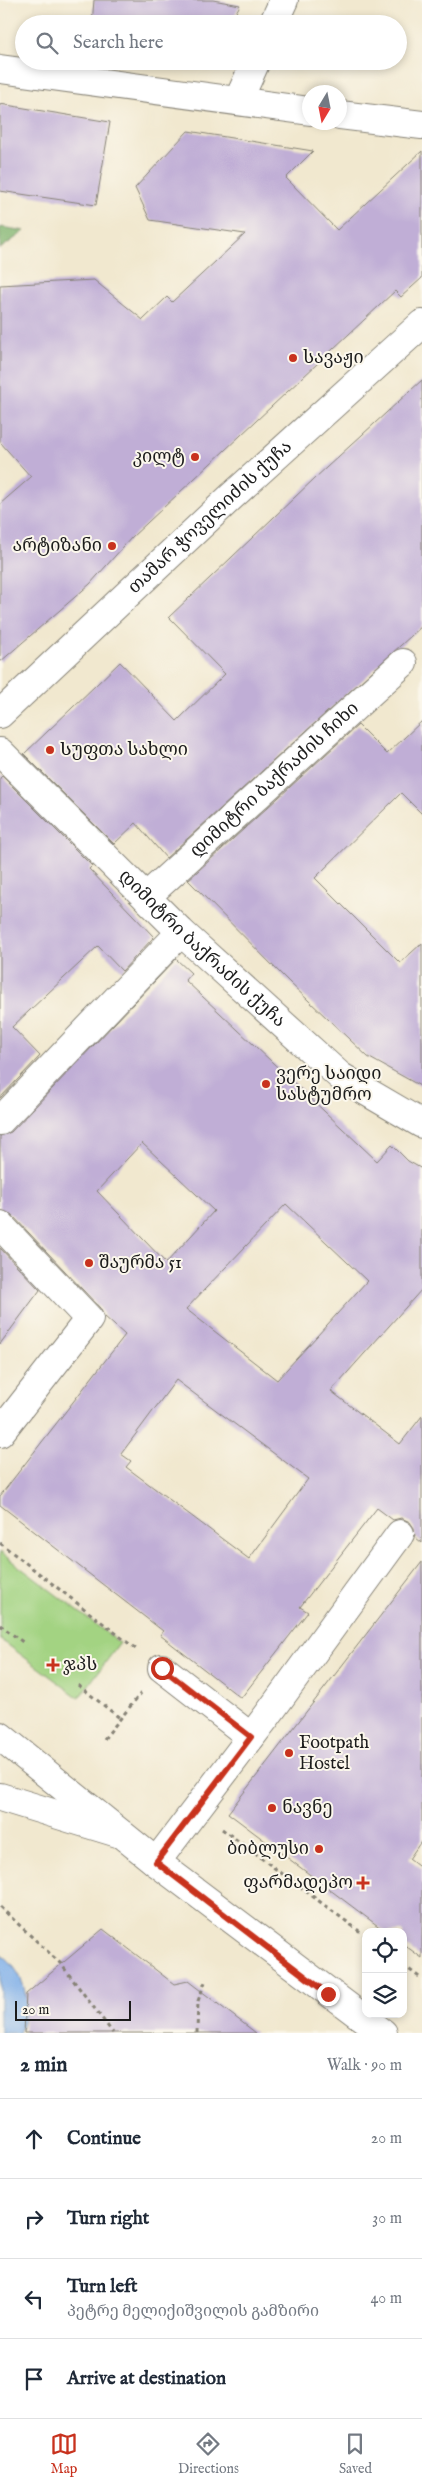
<!DOCTYPE html>
<html lang="en">
<head>
<meta charset="utf-8">
<style>
  :root { --surface:#fff; --page:#f2f2f3; --text:#1f2937; --muted:#747a83; --line:#e0e1e3; --accent:#c8321e }
  body { margin:0; font-family:"IM FELL English","Noto Serif Georgian",serif; background:var(--page); color:var(--text) }
  .controls { position:absolute; right:15px; bottom:15px; display:grid; overflow:hidden; border-radius:10px; box-shadow:0 2px 8px #0003 }
  .controls button { width:45px; height:45px; display:grid; place-items:center; padding:0; border:0; border-bottom:1px solid var(--line); background:var(--surface); color:var(--text); font:25px sans-serif }
  .compass { position:absolute; left:302px; top:85px; width:45px; height:45px; border-radius:50%; background:var(--surface); box-shadow:0 2px 8px #0003; rotate:190deg }
  .scale { position:absolute; left:15px; bottom:12px; width:116px; box-sizing:border-box; padding-left:5px; border:2px solid #1c1c1c; border-top:0; font-size:14px; line-height:18px; white-space:nowrap; color:#1c1c1c; -webkit-text-stroke:4px #fbf7ec; paint-order:stroke }
  .stop { position:absolute; width:15px; height:15px; margin:-11px; border:4px solid #c8321e; border-radius:50%; background:#fff }
  .stop.end { background:#c8321e; border-color:#fff; box-shadow:0 1px 5px #0008 }
  .list { margin:0; padding:0; list-style:none }
  h2 { display:flex; justify-content:space-between; align-items:center; height:65px; margin:0; padding:0 20px; font-size:21px }
  h2 small { font-size:16px; font-weight:400; color:var(--muted) }
  .list li { display:grid; grid-template-columns:32px 1fr auto; gap:15px; align-items:center; box-sizing:border-box; height:80px; padding:0 20px; border-top:1px solid var(--line) }
  .list b { display:block; font-size:19px; white-space:nowrap }
  .list p { margin:0; font-size:16px; white-space:nowrap; color:var(--muted) }
  .list em { font-size:16px; font-style:normal; color:var(--muted) }
  .icon { flex:none; width:28px; height:28px; fill:none; stroke:currentColor; stroke-width:2; stroke-linecap:round; stroke-linejoin:round }
  .map { position:relative; flex:none; width:422px; height:2033px; overflow:hidden }
  .search { position:absolute; background:var(--surface); box-shadow:0 2px 8px #0003; left:15px; right:15px; top:15px; height:55px; display:flex; align-items:center; gap:12px; box-sizing:border-box; padding:0 18px; border-radius:28px; color:var(--muted); font-size:19px }
  .sheet { height:385px; background:var(--surface) }
  nav { display:flex; justify-content:space-around; align-items:center; box-sizing:border-box; height:70px; border-top:1px solid var(--line); background:var(--surface); font-size:14px; color:var(--muted) }
  nav a { display:grid; justify-items:center; gap:2px }
  nav .on { color:var(--accent) }
  .map>svg:first-child { display:block }
</style>
</head>
<body>
<div class="map">
<svg width="422" height="2033" viewBox="0 0 422 2033">
  <rect width="100%" height="100%" fill="#fbf7ec"/>
  <filter id="ink" filterUnits="userSpaceOnUse"><feTurbulence type="fractalNoise" baseFrequency=".02" numOctaves="2"/><feDisplacementMap in="SourceGraphic" scale="10" xChannelSelector="R" yChannelSelector="G"/><feConvolveMatrix kernelMatrix="1 2 1 2 8 2 1 2 1" color-interpolation-filters="sRGB"/></filter>
  <filter id="wash" filterUnits="userSpaceOnUse"><feTurbulence type="fractalNoise" baseFrequency=".0096" numOctaves="4" result="noise"/><feDisplacementMap in="SourceGraphic" scale="20" xChannelSelector="R" yChannelSelector="G"/><feGaussianBlur stdDeviation="1.12" result="paint"/><feColorMatrix in="noise" values="0 0 0 0 0 0 0 0 0 0 0 0 0 0 0 0 0 1.4 0 .05"/><feComposite in="paint" operator="in"/></filter>
  <g filter="url(#wash)">
    <rect width="100%" height="100%" fill="#f1e8cf"/>
    <path fill="#a3d382" stroke="#60784f" d="M0,1552L120,1643L79,1698L0,1639Z"/>
    <path fill="#82b570" stroke="#4f6846" d="M0,227L25,231L0,249Z"/>
    <path fill="#7eaee8" stroke="#4d6582" d="M0,1954C27,1973 32,2004 19,2033H0Z"/>
    <g id="blocks">
      <path fill="#c0aed6" fill-rule="evenodd" d="M94,0H213L240,5L230,24H92Z
        M0,104L110,122L96,205L0,191Z
        M188,131L313,151L286,178L337,230L422,151V278L401,297L395,291L132,537L90,584L0,662V504L31,477L0,442V285L94,280L143,320L167,297L172,302L245,234L150,220L135,188Z
        M422,380V626L166,858L136,823L114,844L24,754L120,662L177,721L225,674L169,617L315,478Z
        M422,721V814L401,793L315,878L400,963L422,943V1087L368,1057L289,982L188,880L358,725L387,754Z
        M2,776L92,866L89,869L154,937L122,971L98,946L12,1027L40,1056L0,1098V778Z
        M176,959L191,973L185,980L377,1161L392,1145L408,1161L422,1169V1289L331,1391L400,1444L422,1416V1543L415,1537L414,1528L410,1522L401,1518L393,1520L377,1508L300,1607L308,1612L241,1698L160,1635L163,1631L0,1505V1496L125,1335L104,1316L100,1308L11,1214L0,1210V1136L11,1132ZM142,1143L214,1211L166,1263L97,1191ZM286,1204L367,1281L277,1380L186,1309ZM176,1380L308,1479L249,1559L126,1467L131,1461L121,1454Z
        M0,1248L40,1290L0,1344Z
        M422,1562V1840L409,1859L422,1869V1958L403,1944V1932H386L228,1813Z
        M103,1929L174,1984L188,1981L256,2033H24L26,1994Z"/>
    </g>
  </g>
  <g filter="url(#ink)">
    <use href="#blocks" fill-opacity="0" stroke="#868276" stroke-width="1"/>
    <g fill="none" stroke-linecap="round" stroke-linejoin="round">
      <g stroke="#868276" stroke-width="30">
        <g id="minor">
          <path d="M273,24L284,0"/>
          <path d="M0,69L310,111"/>
          <path d="M238,101L256,61"/>
          <path d="M340,115L422,125"/>
          <path id="s1" d="M0,714L231,497L422,324"/>
          <path id="s2" d="M0,752L181,932L340,1076L422,1124"/>
          <path id="s3" d="M146,897L403,663"/>
          <path d="M0,1121L181,932"/>
          <path d="M0,1225L89,1319L0,1433"/>
          <path d="M162,1668L251,1737"/>
          <path d="M0,1797L121,1834"/>
          <path d="M156,1862L267,1716L400,1534"/>
        </g>
      </g>
      <g stroke="#868276" stroke-width="30">
        <path id="major" d="M0,1736L156,1862L383,2033"/>
      </g>
      <path stroke="#868276" stroke-width="3" stroke-dasharray="4 4" stroke-linecap="butt" d="M0,1543L136,1649
        M0,1625L24,1643
        M78,1685L121,1719
        M104,1739L141,1693
        M222,1829L366,1936
        M0,1907L61,1964L113,2033
        M403,1965L422,1979
        M197,2033L198,2001L205,1982"/>
      <use href="#minor" stroke="#fff" stroke-width="28"/>
      <use href="#major" stroke="#fff" stroke-width="28"/>
    </g>
  </g>
  <g fill="none" stroke-linecap="round" stroke-linejoin="round" filter="url(#ink)">
    <path stroke="#c8321e" stroke-width="6" d="M162,1668L251,1737L156,1862L328,1994"/>
  </g>
  <g fill="#c8321e" stroke="#fbf7ec" stroke-width="2">
    <circle cx="293" cy="358" r="5"/>
    <circle cx="195" cy="457" r="5"/>
    <circle cx="112" cy="546" r="5"/>
    <circle cx="50" cy="750" r="5"/>
    <circle cx="266" cy="1084" r="5"/>
    <circle cx="89" cy="1263" r="5"/>
    <path d="M50.5 1657.5h5v5h5v5h-5v5h-5v-5h-5v-5h5z"/>
    <circle cx="289" cy="1753" r="5"/>
    <circle cx="272" cy="1808" r="5"/>
    <circle cx="319" cy="1849" r="5"/>
    <path d="M360.5 1875.5h5v5h5v5h-5v5h-5v-5h-5v-5h5z"/>
  </g>
  <g text-anchor="middle" dominant-baseline="central" stroke-width="4" stroke-linejoin="round" paint-order="stroke">
    <g font-size="18" fill="#1c1c1c" stroke="#fbf7ec" text-anchor="start">
      <text x="303" y="358">სავაჟი</text>
      <text x="185" y="457" text-anchor="end">კილტ</text>
      <text x="102" y="546" text-anchor="end">არტიზანი</text>
      <text x="60" y="750">Სუფთა სახლი</text>
      <text x="276" y="1074">ვერე საიდი<tspan x="276" dy="21">სასტუმრო</tspan></text>
      <text x="99" y="1263">შაურმა 51</text>
      <text x="63" y="1665">ჯპს</text>
      <text x="299" y="1743">Footpath<tspan x="299" dy="21">Hostel</tspan></text>
      <text x="282" y="1808">ნავნე</text>
      <text x="309" y="1849" text-anchor="end">ბიბლუსი</text>
      <text x="353" y="1883" text-anchor="end">ფარმადეპო</text>
    </g>
    <g font-size="18" fill="#1c1c1c" stroke="#fbf7ec">
      <text stroke="none"><textPath href="#s1" startOffset="288">თამარ ჭოველიძის ქუჩა</textPath></text>
      <text stroke="none"><textPath href="#s3" startOffset="174">დიმიტრი ბაქრაძის ჩიხი</textPath></text>
      <text stroke="none"><textPath href="#s2" startOffset="282">დიმიტრი ბაქრაძის ქუჩა</textPath></text>
    </g>
  </g>
</svg>
<div class="controls">
<button><svg class="icon" aria-label="locate" viewBox="0 0 24 24"><circle cx="12" cy="12" r="6"/><path d="M12 2v4M12 18v4M2 12h4M18 12h4"/></svg></button>
<button><svg class="icon" aria-label="layers" viewBox="0 0 24 24"><path d="M12 4l9 5-9 5-9-5zM3 14l9 5 9-5"/></svg></button>
</div>
<svg class="compass" viewBox="-18 -18 36 36"><path d="M0-13l5 13h-10z" fill="#e53935"/><path d="M0 13l5-13h-10z" fill="#747a83"/></svg>
<div class="scale">20 m</div>
<div class="stop" style="left:162px;top:1668px"></div>
<div class="stop end" style="left:328px;top:1994px"></div>
<div class="search"><svg class="icon" aria-label="search" viewBox="0 0 24 24"><circle cx="10" cy="10" r="6"/><path d="M15 15l6 6"/></svg>Search here</div>
</div>
<section class="sheet">
<h2>2 min<small>Walk · 90 m</small></h2>
<ul class="list">
<li><svg class="icon" aria-label="ahead" viewBox="0 0 24 24"><path d="M12 20V5M6 11l6-6 6 6"/></svg><div><b>Continue</b></div><em>20 m</em></li>
<li><svg class="icon" aria-label="right" viewBox="0 0 24 24"><path d="M7 20v-9h11M14 6l5 5-5 5"/></svg><div><b>Turn right</b></div><em>30 m</em></li>
<li><svg class="icon" aria-label="left" viewBox="0 0 24 24"><path d="M17 20v-9H6M10 6l-5 5 5 5"/></svg><div><b>Turn left</b><p>პეტრე მელიქიშვილის გამზირი</p></div><em>40 m</em></li>
<li><svg class="icon" aria-label="arrive" viewBox="0 0 24 24"><path d="M6 21V4h12l-3 4 3 4H6"/></svg><div><b>Arrive at destination</b></div></li>
</ul>
</section>
<nav>
<a class="on"><svg class="icon" aria-label="map" viewBox="0 0 24 24"><path d="M3 6l6-2 6 2 6-2v14l-6 2-6-2-6 2zM9 4v14M15 6v14"/></svg>Map</a>
<a><svg class="icon" aria-label="directions" viewBox="0 0 24 24"><path d="M12 3l9 9-9 9-9-9zM9 14v-3h6M13 9l2 2-2 2"/></svg>Directions</a>
<a><svg class="icon" aria-label="saved" viewBox="0 0 24 24"><path d="M7 4h10v16l-5-4-5 4z"/></svg>Saved</a>
</nav>
</body>
</html>
